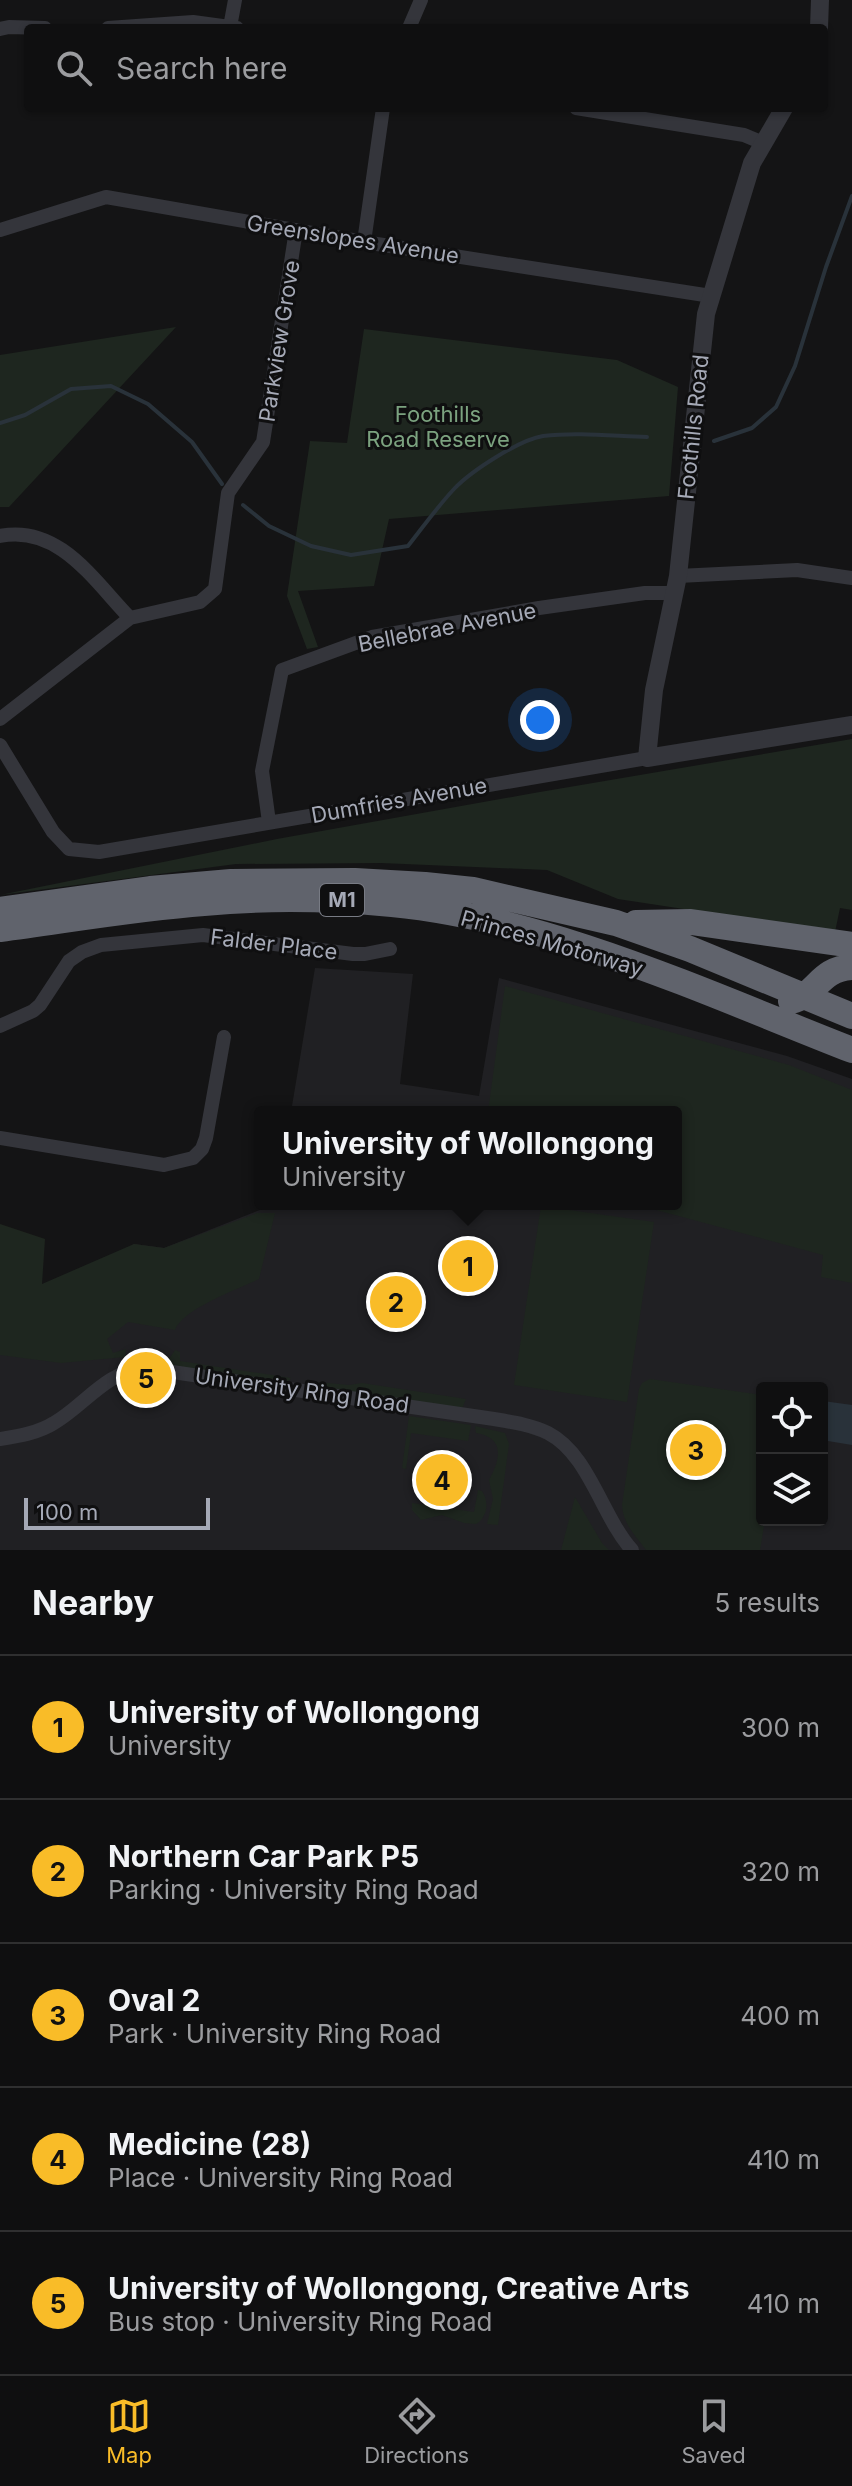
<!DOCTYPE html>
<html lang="en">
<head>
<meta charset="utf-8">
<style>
  :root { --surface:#0f0f10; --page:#1d1d1e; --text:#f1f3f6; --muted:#9b9c9f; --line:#2f2f30; --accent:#f9bc28 }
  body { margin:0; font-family:Inter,sans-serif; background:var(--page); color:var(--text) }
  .controls { position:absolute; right:24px; bottom:24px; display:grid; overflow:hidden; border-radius:8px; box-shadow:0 2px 6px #0004 }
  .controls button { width:72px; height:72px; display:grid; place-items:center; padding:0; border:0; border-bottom:2px solid var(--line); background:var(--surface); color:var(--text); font:40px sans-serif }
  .scale { position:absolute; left:24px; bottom:20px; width:186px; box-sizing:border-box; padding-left:8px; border:4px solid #a5a9b6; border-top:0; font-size:22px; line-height:28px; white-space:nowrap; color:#a5a9b6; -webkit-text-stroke:6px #0f0f10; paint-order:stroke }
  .you { position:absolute; left:540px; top:720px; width:28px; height:28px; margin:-20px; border:6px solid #fff; border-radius:50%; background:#1a73e8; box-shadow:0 0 0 12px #1a73e833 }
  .badge { display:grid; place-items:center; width:52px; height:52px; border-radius:50%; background:var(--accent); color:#111; font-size:26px; font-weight:700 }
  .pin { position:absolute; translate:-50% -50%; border:4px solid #fff; box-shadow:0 2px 8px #0006 }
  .popup { position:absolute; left:254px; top:1106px; width:428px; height:104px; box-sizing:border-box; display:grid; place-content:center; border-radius:8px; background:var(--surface); filter:drop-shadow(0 2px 6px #0005); font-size:26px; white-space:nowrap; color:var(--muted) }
  .popup b { font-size:30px; color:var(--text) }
  .popup::after { content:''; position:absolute; left:50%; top:100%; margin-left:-16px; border:16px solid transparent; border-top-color:var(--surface) }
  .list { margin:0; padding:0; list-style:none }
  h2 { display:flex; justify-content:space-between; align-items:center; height:104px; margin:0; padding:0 32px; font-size:34px }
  h2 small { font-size:26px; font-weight:400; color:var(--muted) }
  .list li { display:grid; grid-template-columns:52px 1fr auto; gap:24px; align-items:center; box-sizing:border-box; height:144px; padding:0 32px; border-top:2px solid var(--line) }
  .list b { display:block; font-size:30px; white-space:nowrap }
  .list p { margin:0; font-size:26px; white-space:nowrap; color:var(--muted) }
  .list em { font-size:26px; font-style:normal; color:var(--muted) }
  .icon { flex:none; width:44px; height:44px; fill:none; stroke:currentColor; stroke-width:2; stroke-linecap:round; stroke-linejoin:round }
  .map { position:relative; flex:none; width:852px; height:1550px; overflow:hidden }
  .search { position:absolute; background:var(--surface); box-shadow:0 2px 6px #0004; left:24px; right:24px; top:24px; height:88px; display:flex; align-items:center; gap:20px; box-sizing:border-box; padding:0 28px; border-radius:8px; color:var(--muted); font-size:30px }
  .sheet { height:824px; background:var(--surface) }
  nav { display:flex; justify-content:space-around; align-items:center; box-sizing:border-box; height:112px; border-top:2px solid var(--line); background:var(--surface); font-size:22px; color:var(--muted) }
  nav a { display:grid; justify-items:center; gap:4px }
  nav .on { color:var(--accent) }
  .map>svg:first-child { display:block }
</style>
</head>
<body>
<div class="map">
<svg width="852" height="1550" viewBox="0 0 852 1550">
  <rect width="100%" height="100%" fill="#141415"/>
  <path fill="#202023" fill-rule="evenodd" d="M315,968L413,974L400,1084L479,1096L499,978L787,1056L852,1079V1550H0V1331L134,1244L164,1248L275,1204H676V1112H291ZM762,1388H822V1520H762Z"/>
  <path fill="#1e261f" d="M176,327L9,507H0V355Z
    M364,329L617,360L678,387L669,496L389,519L374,586L298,591L318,647L307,649L287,596L310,441L347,443Z
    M852,739V910L840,908L835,932L618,899L547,870L381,863L236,864L0,895L277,839L534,793Z
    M505,986L789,1065L852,1090V1283L821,1277L823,1255L649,1208L620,1204H676V1112H488Z
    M541,1206L654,1222L627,1402L514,1385Z
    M257,1213H275L259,1279C238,1289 182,1309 175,1330L128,1322L107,1339L113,1353L126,1349L125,1357L61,1363L0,1355V1224L45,1239L42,1284L134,1244L164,1248Z
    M175,1350L180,1352V1361L291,1378L287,1383L137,1361L136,1355L169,1359Z
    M650,1379L762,1395V1520H765L760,1550H646C635,1535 623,1524 622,1505L639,1389L642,1383Z
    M317,1382L349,1385L362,1383L466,1399L462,1409L316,1386Z
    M409,1416L471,1425L468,1441L411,1433L406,1469L402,1468Z
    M475,1426L505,1433L509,1444L498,1525L487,1524L493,1499L489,1480C500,1460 506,1438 476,1433Z
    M478,1490L482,1491C489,1501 488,1517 476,1524L464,1523L442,1515L421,1520L412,1510V1503L474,1512Z
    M575,1497L602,1543L609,1550H561Z"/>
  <path fill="#29323a" d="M823,1401L852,1405V1445L822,1440Z"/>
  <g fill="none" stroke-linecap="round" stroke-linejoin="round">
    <path stroke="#29323a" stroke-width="4" d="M0,423L25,415L71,389L111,386L148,404L192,442L222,484
      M714,441L752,428L776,407L795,366L826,267L852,196
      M243,505L269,526L311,546L351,555L408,546C423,527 438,506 454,489C471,471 519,440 543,436C577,432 613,436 647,437"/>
    <path stroke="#34353b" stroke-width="14" d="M230,27L235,0
      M108,28L193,22L237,28
      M409,28L421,0
      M0,29L9,27L45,28
      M576,108L744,135L763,143
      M0,230L106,197L364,242L711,296
      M364,242L383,108
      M0,536C59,524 94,581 130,618
      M678,576L797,570L852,578
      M0,719L130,618L200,602L215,589L228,493L263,442L296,230
      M0,745L53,832L69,849L99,852L647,758
      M269,822L262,771L282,670L372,637L539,608L645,593H674
      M0,1026L33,1011L40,1005L69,961L82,952L101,945L203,935L353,954H365L390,949
      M0,1138L164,1165L193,1158L202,1149L206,1138L224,1037
      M0,1439C19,1436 38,1433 54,1423C85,1405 106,1371 145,1368L494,1419C512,1422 532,1425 548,1433C589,1454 602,1517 632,1550"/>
    <path stroke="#34353b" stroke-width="18" d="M819,28L820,0
      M784,108L752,163L706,314L678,576L654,690L647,758L852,725"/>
    <path stroke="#60636c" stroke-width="26" d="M0,910L150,889L231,882L355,881L425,885L473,890L616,923L690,949L852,1016
      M636,923L691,922L852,945
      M0,929C68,920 136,908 204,903C267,897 329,898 392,904C548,919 706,993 852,1050
      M791,1001C818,995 818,969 852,967"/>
  </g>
  <g text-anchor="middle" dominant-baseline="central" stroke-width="6" stroke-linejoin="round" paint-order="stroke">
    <rect fill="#0f0f10" stroke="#787b84" stroke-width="2" x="320" y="884" width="44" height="32" rx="6"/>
    <g font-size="20" font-weight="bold" fill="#a5a9b6">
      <text x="342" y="900">M1</text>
    </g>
    <g font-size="22" fill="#a5a9b6" stroke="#0f0f10">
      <text transform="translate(353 239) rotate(9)">Greenslopes Avenue</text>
      <text transform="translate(279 341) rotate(-81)">Parkview Grove</text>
      <text transform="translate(693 427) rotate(-84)">Foothills Road</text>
      <text transform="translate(447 627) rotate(-11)">Bellebrae Avenue</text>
      <text transform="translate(399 800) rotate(-10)">Dumfries Avenue</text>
      <text transform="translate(552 943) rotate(16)">Princes Motorway</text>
      <text transform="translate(274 944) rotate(7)">Falder Place</text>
      <text transform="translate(302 1390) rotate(8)">University Ring Road</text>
    </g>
    <g font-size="22" fill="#7ba27f" stroke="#0f0f10">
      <text x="438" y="414">Foothills<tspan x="438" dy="25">Road Reserve</tspan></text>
    </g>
  </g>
</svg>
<div class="controls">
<button><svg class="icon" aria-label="locate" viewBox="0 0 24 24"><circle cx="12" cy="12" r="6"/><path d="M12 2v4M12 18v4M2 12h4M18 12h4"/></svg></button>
<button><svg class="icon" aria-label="layers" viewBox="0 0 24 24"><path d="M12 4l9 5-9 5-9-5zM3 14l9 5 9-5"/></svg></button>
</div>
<div class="scale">100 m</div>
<div class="you"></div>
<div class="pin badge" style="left:468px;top:1266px">1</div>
<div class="popup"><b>University of Wollongong</b>University</div>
<div class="pin badge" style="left:396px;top:1302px">2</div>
<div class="pin badge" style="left:696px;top:1450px">3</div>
<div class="pin badge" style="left:442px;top:1480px">4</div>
<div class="pin badge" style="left:146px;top:1378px">5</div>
<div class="search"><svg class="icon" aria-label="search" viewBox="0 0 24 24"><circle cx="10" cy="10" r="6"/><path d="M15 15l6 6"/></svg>Search here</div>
</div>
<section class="sheet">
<h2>Nearby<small>5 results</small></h2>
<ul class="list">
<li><span class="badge">1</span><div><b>University of Wollongong</b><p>University</p></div><em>300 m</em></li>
<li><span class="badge">2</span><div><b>Northern Car Park P5</b><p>Parking · University Ring Road</p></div><em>320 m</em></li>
<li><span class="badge">3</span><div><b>Oval 2</b><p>Park · University Ring Road</p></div><em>400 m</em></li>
<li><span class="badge">4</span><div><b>Medicine (28)</b><p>Place · University Ring Road</p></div><em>410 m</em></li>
<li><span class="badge">5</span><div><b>University of Wollongong, Creative Arts</b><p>Bus stop · University Ring Road</p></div><em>410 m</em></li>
</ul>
</section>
<nav>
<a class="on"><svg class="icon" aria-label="map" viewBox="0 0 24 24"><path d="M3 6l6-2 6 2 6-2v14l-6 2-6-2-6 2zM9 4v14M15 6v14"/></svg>Map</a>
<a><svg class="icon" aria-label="directions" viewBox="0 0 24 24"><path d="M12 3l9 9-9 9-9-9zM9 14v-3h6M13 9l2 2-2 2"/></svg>Directions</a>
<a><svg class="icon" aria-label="saved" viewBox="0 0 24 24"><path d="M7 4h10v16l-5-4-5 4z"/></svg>Saved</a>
</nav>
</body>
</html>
